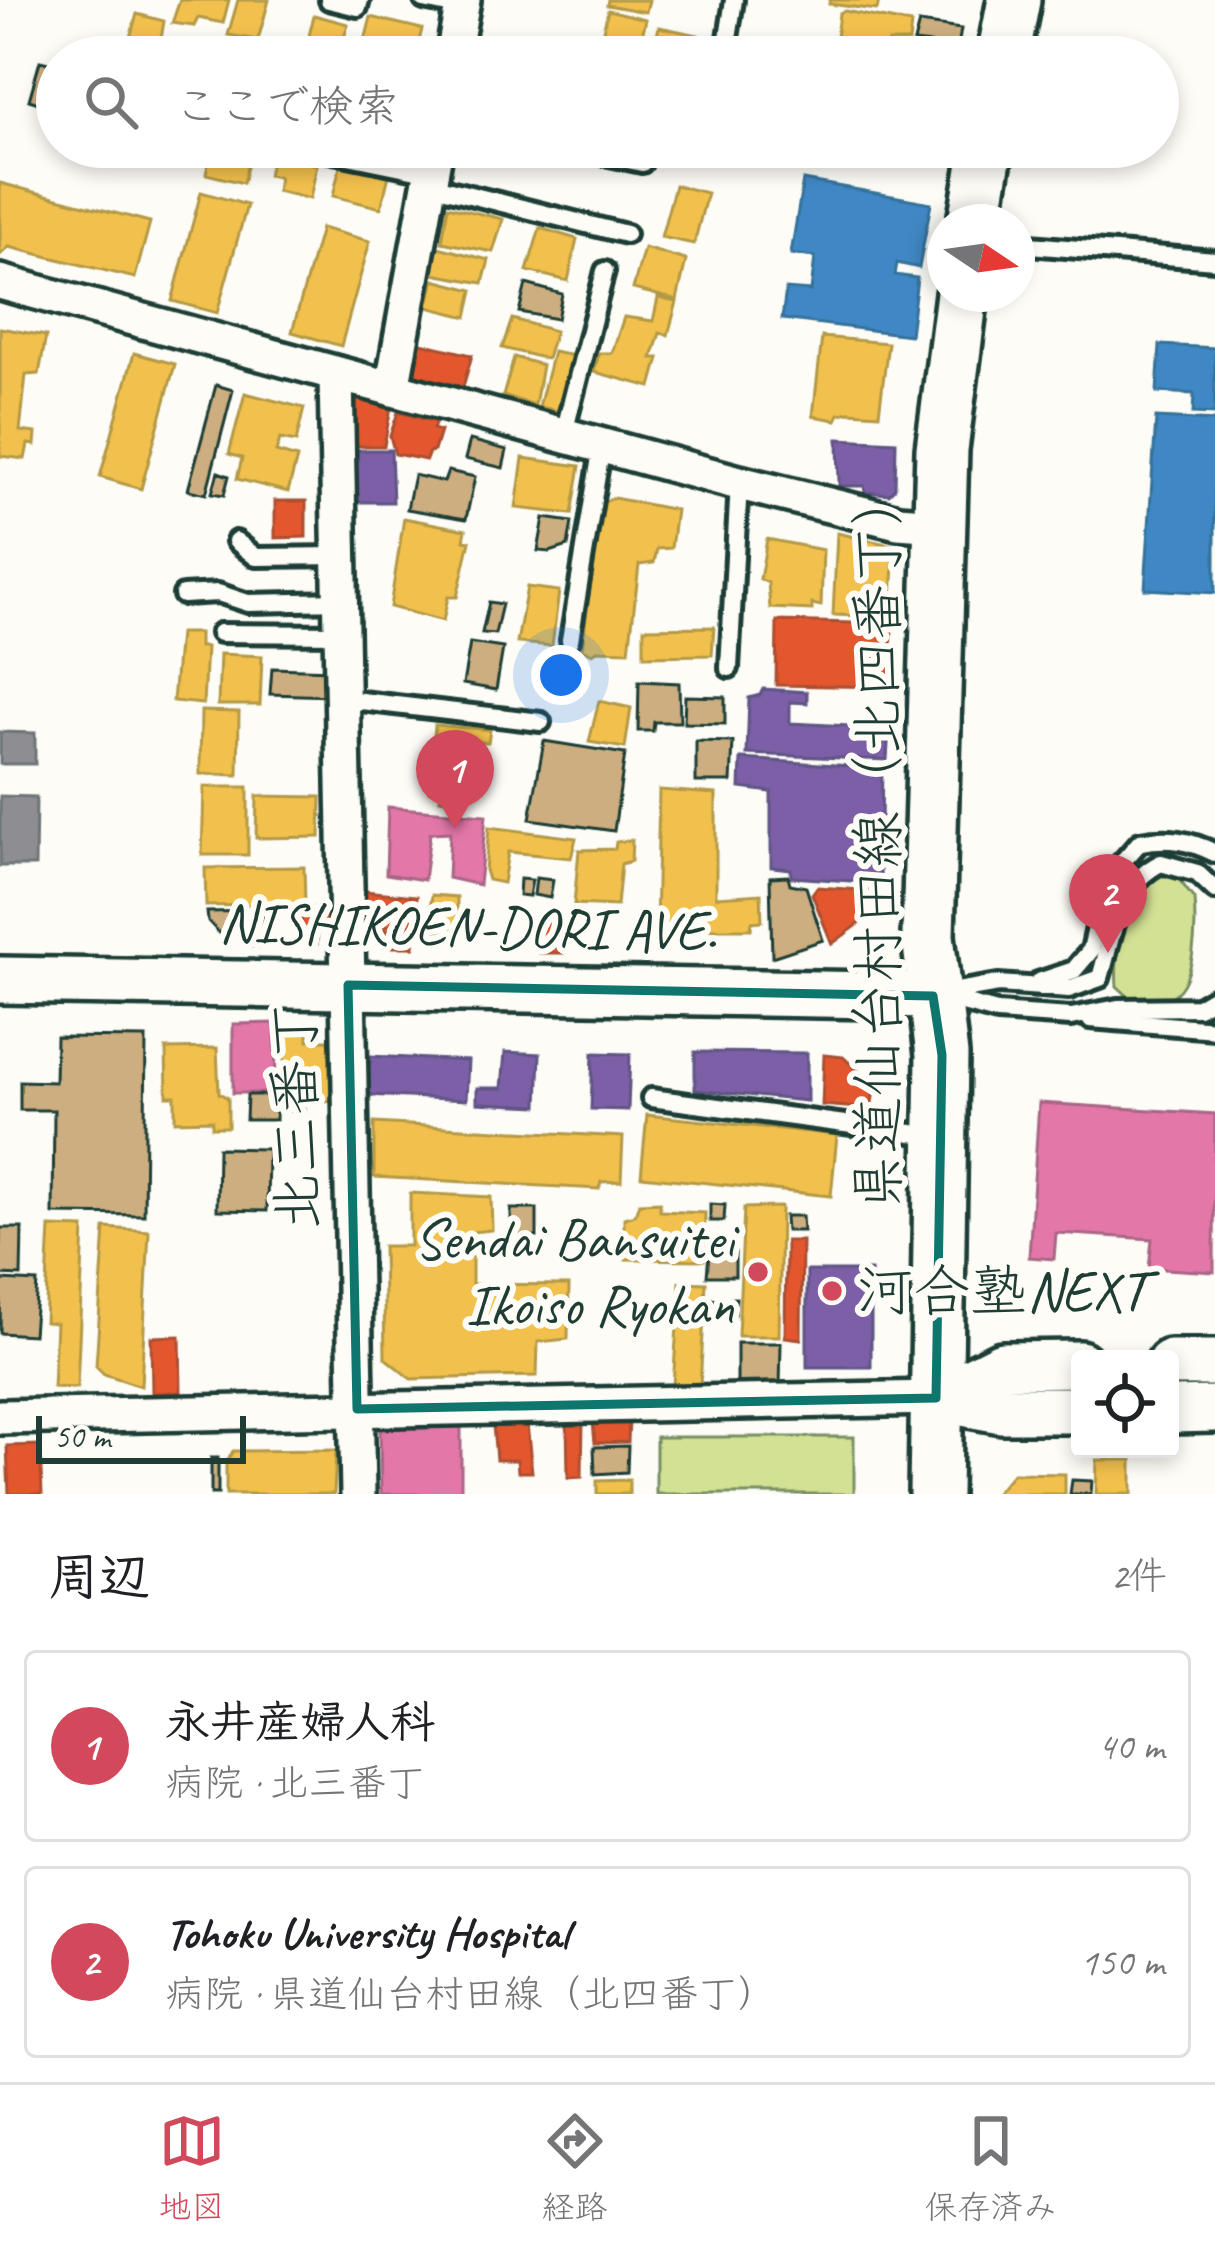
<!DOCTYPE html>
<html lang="ja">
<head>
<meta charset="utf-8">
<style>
  :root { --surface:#fff; --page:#f2f2f2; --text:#202124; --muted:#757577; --line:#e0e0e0; --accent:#d1495b }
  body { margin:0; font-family:Caveat,"Klee One",sans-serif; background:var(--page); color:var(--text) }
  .controls { position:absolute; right:36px; bottom:36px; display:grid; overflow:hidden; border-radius:12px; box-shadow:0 6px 18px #0003 }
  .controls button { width:108px; height:108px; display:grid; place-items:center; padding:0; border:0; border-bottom:3px solid var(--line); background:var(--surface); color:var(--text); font:60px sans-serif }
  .compass { position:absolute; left:927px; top:204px; width:108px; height:108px; border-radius:50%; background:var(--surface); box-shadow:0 6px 18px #0003; rotate:103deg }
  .scale { position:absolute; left:36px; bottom:30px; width:210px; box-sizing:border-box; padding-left:12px; border:6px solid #1f3d34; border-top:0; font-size:33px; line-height:42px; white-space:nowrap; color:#1f3d34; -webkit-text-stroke:9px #fdfcf7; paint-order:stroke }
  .you { position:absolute; left:561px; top:675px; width:42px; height:42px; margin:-30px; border:9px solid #fff; border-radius:50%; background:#1a73e8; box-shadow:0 0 0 18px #1a73e833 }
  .badge { display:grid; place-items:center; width:78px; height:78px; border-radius:50%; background:var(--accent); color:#fff; font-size:39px; font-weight:700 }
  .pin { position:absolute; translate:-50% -99px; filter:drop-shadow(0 3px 6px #0008) }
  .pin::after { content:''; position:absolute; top:63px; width:42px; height:36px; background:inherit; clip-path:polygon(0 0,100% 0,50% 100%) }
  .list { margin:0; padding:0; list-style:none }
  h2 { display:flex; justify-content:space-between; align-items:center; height:156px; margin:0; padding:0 48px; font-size:51px }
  h2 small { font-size:39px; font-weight:400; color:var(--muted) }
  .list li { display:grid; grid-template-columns:78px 1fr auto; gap:36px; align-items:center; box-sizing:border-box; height:192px; margin:0 24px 24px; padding:0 24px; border:3px solid var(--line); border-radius:12px }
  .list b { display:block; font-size:45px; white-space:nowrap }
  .list p { margin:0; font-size:39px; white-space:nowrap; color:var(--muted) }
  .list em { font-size:39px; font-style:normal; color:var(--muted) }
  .icon { flex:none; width:66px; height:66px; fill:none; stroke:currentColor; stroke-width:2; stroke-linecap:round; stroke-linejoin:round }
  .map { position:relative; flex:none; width:1215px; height:1494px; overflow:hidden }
  .search { position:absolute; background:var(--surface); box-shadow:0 6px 18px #0003; left:36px; right:36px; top:36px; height:132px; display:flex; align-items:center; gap:30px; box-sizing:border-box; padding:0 42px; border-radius:66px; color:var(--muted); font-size:45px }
  .sheet { height:588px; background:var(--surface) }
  nav { display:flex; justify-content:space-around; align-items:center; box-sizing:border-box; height:168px; border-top:3px solid var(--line); background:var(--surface); font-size:33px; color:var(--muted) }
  nav a { display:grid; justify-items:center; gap:6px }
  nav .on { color:var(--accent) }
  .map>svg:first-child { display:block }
</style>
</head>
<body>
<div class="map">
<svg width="1215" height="1494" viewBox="0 0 1215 1494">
  <rect width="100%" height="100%" fill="#fdfcf7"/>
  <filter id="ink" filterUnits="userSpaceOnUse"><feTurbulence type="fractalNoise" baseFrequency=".00833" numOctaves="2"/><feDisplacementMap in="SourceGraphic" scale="24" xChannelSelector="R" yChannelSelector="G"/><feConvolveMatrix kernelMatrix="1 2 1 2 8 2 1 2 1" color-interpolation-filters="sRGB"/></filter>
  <g filter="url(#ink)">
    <path fill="#d3e194" stroke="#798f64" stroke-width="3" d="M1156,875L1178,878L1194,899C1196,924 1197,988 1168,998C1157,1002 1141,998 1130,998L1117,986C1114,950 1126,895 1156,875Z
      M656,1437H854V1494H656Z"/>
    <path fill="#f2c14e" stroke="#b39946" stroke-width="3" d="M180,0H229L223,23L198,18L194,26L172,23Z
      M238,0H269L258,40L228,35Z
      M608,0H649L646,12L607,5Z
      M830,0H879L877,10L829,4Z
      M608,10L646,19L637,57L597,55Z
      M845,11L911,24L909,42H889L885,57H838L834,55L839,13Z
      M137,14L164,21L158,57H124Z
      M314,15L348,24L339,57H304Z
      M371,17L422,29L415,57H361Z
      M659,27L698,35L694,57H652Z
      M192,47L221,56L191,57Z
      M154,147H192L189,166L151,156Z
      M221,147H252L243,183L206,174L210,155L220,156Z
      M285,147H318L314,160L284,152Z
      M755,147H865L863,157L842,154L840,166L757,155Z
      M273,155L317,165L310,199L277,191L279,177L268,175Z
      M341,162L389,175L381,208L333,196Z
      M0,183L150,222L135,278L9,247L0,255Z
      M675,185L707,193L694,244L661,237Z
      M201,192L247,205L217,313L172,301Z
      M448,206L503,219L493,252L442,242Z
      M321,228L370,241L341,346L292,332Z
      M540,228L577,239L568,281L527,271Z
      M438,247L489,260L483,283L433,274Z
      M644,248L686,260L677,300L633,289Z
      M434,280L473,290L467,317L427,307Z
      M658,298L677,302L668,335L660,333L652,358H659L651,387L594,372L599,353H612L624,317L653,321Z
      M512,319L555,331L547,359L502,348Z
      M0,328L46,336L39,374L26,375L20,431L36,433L35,445L28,444L25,459L0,456Z
      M822,337L888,343L879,414L850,412L839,414L836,420L813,416Z
      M553,352L574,356L559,411L539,407Z
      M134,353L175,364L141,489L100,477Z
      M514,357L542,365L535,405L503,396Z
      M245,393L304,408L296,442L280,439L276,452L297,458L288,492L237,479L242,458L229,454Z
      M523,458L580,466L572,514L516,508Z
      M614,498L676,510L671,548L657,549L654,563L639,565L629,651L597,650L593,654L582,649L601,503Z
      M404,518L466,530L464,540L470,541L457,597H448L443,621L390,607Z
      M837,533L895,546L891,617L833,615Z
      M767,539L823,550L821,606L812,604V610L770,608L768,583L760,579Z
      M527,587L559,591L552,646L517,643Z
      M714,627L712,655L644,656V628Z
      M179,633H199V647H206L203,704L173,701Z
      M220,654L262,656L260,705H218Z
      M599,701L631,708L625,748L589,742Z
      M201,711L239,712L238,775L200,774Z
      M435,725L490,730L488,742H468L461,802L440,799L441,793L429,791Z
      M204,787H248V855H202Z
      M659,790L716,794V897L761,894L762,921L752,922L751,929H656Z
      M257,796L321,797L320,837L256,838Z
      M489,827L576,838L571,858L508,852L503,883L488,880L485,870Z
      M632,840L631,861L621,864L617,906L574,904L579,850L615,849L616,842Z
      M304,867L305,904L206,906L205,868Z
      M432,895L457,897V930H427Z
      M308,1026V1040H328L331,1048L332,1101H306L305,1111H285L284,1027Z
      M217,1048L219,1093L228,1098V1127H212V1120L175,1121V1096H167L166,1049Z
      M647,1115L837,1135L831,1196L641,1176Z
      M374,1123L623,1137L621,1181L601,1182L599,1189L374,1177Z
      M410,1193L491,1197L492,1230L472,1232V1284L569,1285L568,1339L538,1342L537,1376L411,1379L385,1358L383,1246H410Z
      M660,1202V1211L705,1213L704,1260L624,1259V1218L635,1215L639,1203Z
      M781,1207L779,1336H738L744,1208Z
      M50,1227L84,1228L77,1388L53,1387L56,1323L45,1322Z
      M105,1228L149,1231L141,1386L104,1374L96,1366Z
      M680,1282L706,1283L700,1385H673Z
      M336,1450L334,1494H226V1463L233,1451Z
      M1097,1460H1132V1494H1096Z
      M1013,1473L1065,1474V1494H995Z
      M629,1480V1494H597V1481Z"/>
    <path fill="#e4572e" stroke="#a94f30" stroke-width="3" d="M421,343L472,355L463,387L414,375Z
      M358,399L391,407L384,446H354V406Z
      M398,412L436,422L433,429L440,431L434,451L429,452L426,460L395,454L390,436Z
      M275,501H306V537L275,538Z
      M777,621L892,624L890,687L776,685Z
      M817,887L878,891L859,924L832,944L812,894Z
      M364,891L417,896L414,925L364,927Z
      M331,907L329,930L318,931L317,944H301L302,908Z
      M540,916H563V953H540Z
      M367,929L415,930L414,947H390Z
      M824,1055L843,1057L869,1081L874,1091L871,1109L822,1105Z
      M786,1241H802L801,1339L785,1337Z
      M180,1336L181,1392L152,1393L151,1337Z
      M567,1420L583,1422L582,1477L568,1478Z
      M629,1421L628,1442L595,1443L593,1422Z
      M527,1424L532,1472H518L517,1460H496L493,1425Z
      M40,1445L42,1494H9L7,1446Z"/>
    <path fill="#7b5ea7" stroke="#5f5484" stroke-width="3" d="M838,439L896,442L895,488L889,494L865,492L864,486H839Z
      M357,450H391L393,502H355Z
      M763,689L807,692V703L790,702V723L889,728L887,760L747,754L749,698L760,695Z
      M741,759L882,768L880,883L791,877V869L771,867V792L740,788Z
      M505,1052L540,1054L538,1106L477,1103V1088H502Z
      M695,1052L807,1053V1101L695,1090Z
      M593,1053L630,1054L628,1110L591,1109Z
      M370,1056L468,1061L466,1100L368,1095Z
      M807,1271H871V1367H807Z"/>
    <path fill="#3f88c5" stroke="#35729a" stroke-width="3" d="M803,180L931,203L919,268L897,263L895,275L917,278L910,335L782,319L786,289L811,291L815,257L791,254Z
      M1160,345L1215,348V414L1193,413L1194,394L1157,392Z
      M1156,418L1215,421V593L1145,589Z"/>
    <path fill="#e377a8" stroke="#a86685" stroke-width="3" d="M388,807L486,815L479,885L448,878L450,832L430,833L424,880L386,874Z
      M275,1023L276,1093H233V1024Z
      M1039,1103L1215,1114L1214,1272L1149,1268L1152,1239L1056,1233L1054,1259L1029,1257Z
      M461,1425V1493L518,1494H381L380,1427Z"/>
    <path fill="#8d8d92" stroke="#6c7576" stroke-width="3" d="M0,732L35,733V764H0Z
      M0,796L36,797L35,866H0Z"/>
    <path fill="#cdae81" stroke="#1f3d34" stroke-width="3" d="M919,23L961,29L958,47L914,42Z
      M40,61L57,65V109L29,100Z
      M526,284L562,294L557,319L519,312Z
      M216,385L233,390L206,494L188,490Z
      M470,440L507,450L503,468L465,459Z
      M448,471L475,477L466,519L407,509L414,475L444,482Z
      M218,472L229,476L224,495L212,493Z
      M544,518L572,522L568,546L550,552L538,551Z
      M489,602L502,604L495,634L482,633Z
      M470,643L503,648L496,690L463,684Z
      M272,668L332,670L331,696L270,694Z
      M639,681L679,683L680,722H654L653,731H638Z
      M685,696L725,697V724L684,723Z
      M544,741L625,754L614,831L530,819Z
      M696,741L733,742L731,782H696Z
      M788,876L790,884L806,887L823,940L772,957L770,877Z
      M536,878L553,880L550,898L534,895Z
      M520,879L532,880L529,896L519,895Z
      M263,911L262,947L249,946L247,935H221L208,921L207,912Z
      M56,1037L146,1038L144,1215L53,1214L54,1110H20V1081L55,1082Z
      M247,1095H276V1120H246Z
      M218,1148L268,1149L267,1211L217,1210Z
      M710,1204L725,1205L724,1221H710Z
      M511,1209H537V1237H511Z
      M785,1216H802L803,1231H786Z
      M0,1228H22L21,1276L0,1275Z
      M735,1252V1276H707L709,1253Z
      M1,1280L37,1282L33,1335L0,1333Z
      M736,1298L735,1314L709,1313L708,1299Z
      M737,1343H781L780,1387L737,1386Z
      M628,1446L627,1472L595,1474L594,1447Z
      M211,1458H218V1494H211Z
      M1072,1480L1092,1481L1091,1494H1070Z"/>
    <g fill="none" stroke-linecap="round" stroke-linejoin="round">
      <g stroke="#1f3d34" stroke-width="26">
        <path id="lane" d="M329,0L358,7L360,0
          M424,0L462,8
          M244,57H247
          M725,57L734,0
          M568,147L642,163
          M329,152L431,173
          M430,185L626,234
          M1017,244L1215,260
          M564,433L605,271
          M236,541L256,557L340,556
          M183,595L218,593L248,603L342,601
          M220,633L342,634
          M570,640L602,445
          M729,668L739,483
          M344,699L541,722
          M1038,982L1074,970L1091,950L1107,879L1140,842C1168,837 1189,840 1215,853
          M940,994L998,984L1069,989L1100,978C1113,935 1117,884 1161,863L1197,873L1215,890
          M940,997L997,1012L1071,1017L1118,1008L1198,1007L1215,997
          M1090,1019L1215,1029
          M651,1098L934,1136"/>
      </g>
      <g stroke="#1f3d34" stroke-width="42">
        <path id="street" d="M453,57L463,0
          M0,282L739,483L898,522L939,525
          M336,376L358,1494
          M392,389L436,147
          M0,1417L936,1398"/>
      </g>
      <g stroke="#1f3d34" stroke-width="54">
        <path id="secondary" d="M0,980L933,996
          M1170,1363H1215
          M936,1398L1002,1365L1080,1364
          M936,1398L1002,1410H1080
          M1170,1410L1215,1409"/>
      </g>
      <g stroke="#1f3d34" stroke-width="60">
        <path id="primary" d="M1003,57L1014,0
          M974,222L987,147
          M935,1494L942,1055L928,936L942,449L962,294"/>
      </g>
      <use href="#lane" stroke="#fdfcf7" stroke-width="16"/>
      <use href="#street" stroke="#fdfcf7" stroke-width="33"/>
      <use href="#secondary" stroke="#fdfcf7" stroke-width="45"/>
      <use href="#primary" stroke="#fdfcf7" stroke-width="51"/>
    </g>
  </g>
  <path fill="none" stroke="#0f766e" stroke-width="9" stroke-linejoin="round" d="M348,985L933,996L942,1055L936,1398L357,1409Z"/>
  <g fill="#d1495b" stroke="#fdfcf7" stroke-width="4.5">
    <circle cx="758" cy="1272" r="12"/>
    <circle cx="832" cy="1291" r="12"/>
  </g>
  <g text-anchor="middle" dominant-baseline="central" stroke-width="12" stroke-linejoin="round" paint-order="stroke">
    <g font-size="57" fill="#1f3d34" stroke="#fdfcf7">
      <text transform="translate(878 840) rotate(-90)">県道仙台村田線（北四番丁）</text>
      <text transform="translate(468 926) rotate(1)">NISHIKOEN-DORI AVE.</text>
      <text transform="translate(296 1116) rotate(-91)">北三番丁</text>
    </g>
    <g font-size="57" fill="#1f3d34" stroke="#fdfcf7" text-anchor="end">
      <text x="734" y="1239">Sendai Bansuitei<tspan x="734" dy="66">Ikoiso Ryokan</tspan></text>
      <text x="856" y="1291" text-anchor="start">河合塾NEXT</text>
    </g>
  </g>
</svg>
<div class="controls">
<button><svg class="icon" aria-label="locate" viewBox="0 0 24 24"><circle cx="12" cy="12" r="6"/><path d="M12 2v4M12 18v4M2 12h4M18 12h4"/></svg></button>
</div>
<svg class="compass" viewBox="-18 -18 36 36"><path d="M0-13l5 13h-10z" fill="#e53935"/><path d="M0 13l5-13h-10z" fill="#757577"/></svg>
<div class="scale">50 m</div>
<div class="you"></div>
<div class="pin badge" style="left:455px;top:829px">1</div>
<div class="pin badge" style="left:1108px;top:953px">2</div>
<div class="search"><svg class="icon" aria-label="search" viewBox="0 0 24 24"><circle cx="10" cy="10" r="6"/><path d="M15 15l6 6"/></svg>ここで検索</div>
</div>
<section class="sheet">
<h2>周辺<small>2件</small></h2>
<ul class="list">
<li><span class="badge">1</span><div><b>永井産婦人科</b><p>病院 · 北三番丁</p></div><em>40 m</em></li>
<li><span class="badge">2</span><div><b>Tohoku University Hospital</b><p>病院 · 県道仙台村田線（北四番丁）</p></div><em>150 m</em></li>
</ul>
</section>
<nav>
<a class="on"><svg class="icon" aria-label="map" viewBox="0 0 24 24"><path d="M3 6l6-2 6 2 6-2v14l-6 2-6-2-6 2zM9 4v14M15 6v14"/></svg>地図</a>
<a><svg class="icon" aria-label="directions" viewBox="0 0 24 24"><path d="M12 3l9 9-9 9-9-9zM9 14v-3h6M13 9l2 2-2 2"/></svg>経路</a>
<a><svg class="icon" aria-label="saved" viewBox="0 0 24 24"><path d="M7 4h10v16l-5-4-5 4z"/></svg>保存済み</a>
</nav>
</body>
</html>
